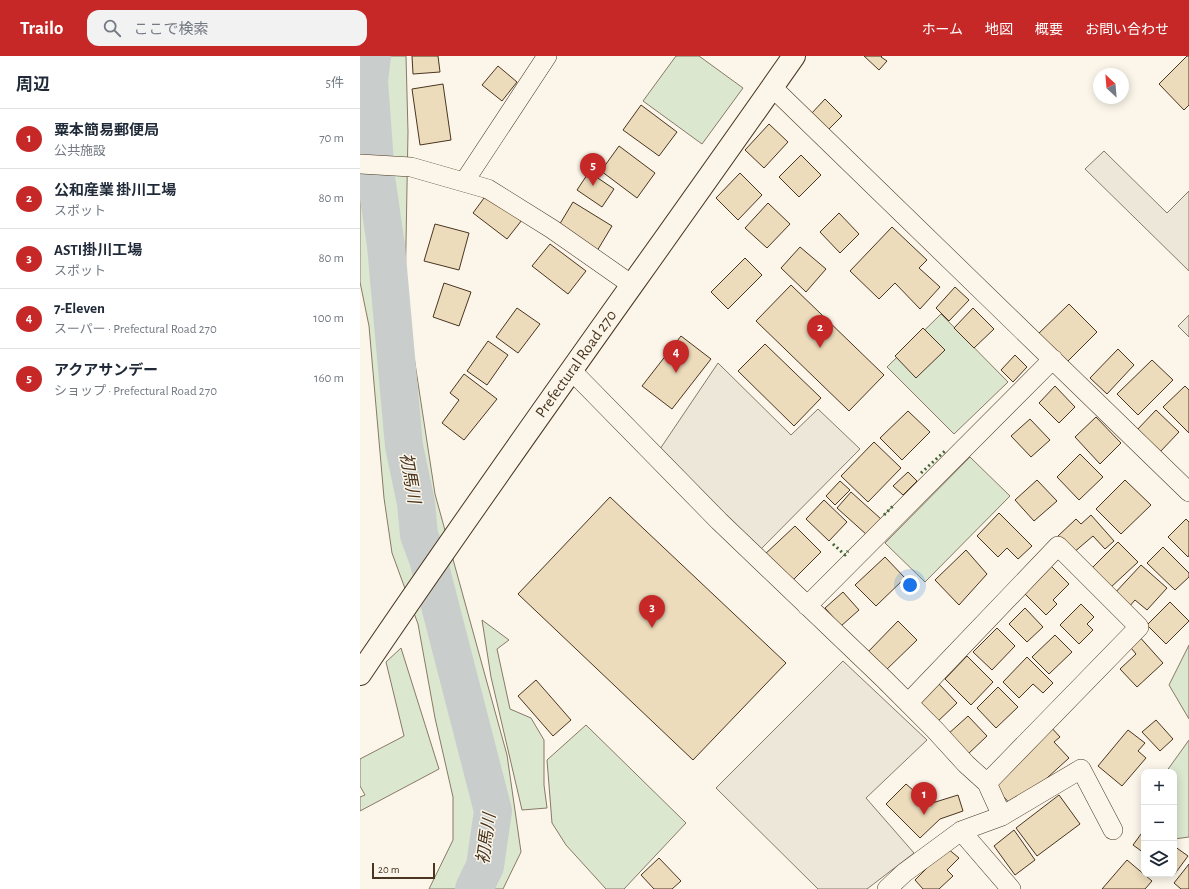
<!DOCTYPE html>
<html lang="ja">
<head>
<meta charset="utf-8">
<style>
  :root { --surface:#fff; --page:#f2f2f3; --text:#1f2937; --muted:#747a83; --line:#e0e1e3; --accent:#c62828 }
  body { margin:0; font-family:"Alegreya Sans","Noto Sans JP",sans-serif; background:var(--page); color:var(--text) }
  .controls { position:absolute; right:12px; bottom:12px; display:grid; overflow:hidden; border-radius:8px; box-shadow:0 2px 10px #0003 }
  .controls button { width:36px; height:36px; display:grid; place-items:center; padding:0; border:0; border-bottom:1px solid var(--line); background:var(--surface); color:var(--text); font:20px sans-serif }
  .compass { position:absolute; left:733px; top:12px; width:36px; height:36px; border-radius:50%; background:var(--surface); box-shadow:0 2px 10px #0003; rotate:334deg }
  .scale { position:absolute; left:12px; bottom:10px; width:63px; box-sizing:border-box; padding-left:4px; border:2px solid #4a3520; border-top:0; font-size:11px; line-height:14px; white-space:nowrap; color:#4a3520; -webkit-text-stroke:3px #fbf6e9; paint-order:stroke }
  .you { position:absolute; left:550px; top:529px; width:14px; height:14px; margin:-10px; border:3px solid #fff; border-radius:50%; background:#1a73e8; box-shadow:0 0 0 6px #1a73e833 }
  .badge { display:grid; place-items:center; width:26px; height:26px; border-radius:50%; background:var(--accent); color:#fff; font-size:13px; font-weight:700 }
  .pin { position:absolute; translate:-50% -33px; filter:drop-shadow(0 1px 2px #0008) }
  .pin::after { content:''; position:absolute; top:21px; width:14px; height:12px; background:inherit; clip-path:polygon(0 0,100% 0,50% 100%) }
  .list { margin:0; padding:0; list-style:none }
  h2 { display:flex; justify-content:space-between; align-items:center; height:52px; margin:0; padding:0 16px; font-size:17px }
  h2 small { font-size:13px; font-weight:400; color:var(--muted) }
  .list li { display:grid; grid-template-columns:26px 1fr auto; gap:12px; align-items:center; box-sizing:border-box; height:60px; padding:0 16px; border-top:1px solid var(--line) }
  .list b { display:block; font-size:15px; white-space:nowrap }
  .list p { margin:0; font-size:13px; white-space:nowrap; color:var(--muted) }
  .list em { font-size:13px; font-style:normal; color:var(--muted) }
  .icon { flex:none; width:22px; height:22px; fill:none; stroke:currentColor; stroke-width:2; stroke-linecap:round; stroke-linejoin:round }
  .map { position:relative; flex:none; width:829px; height:833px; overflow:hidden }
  header { display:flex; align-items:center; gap:24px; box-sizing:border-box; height:56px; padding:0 20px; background:var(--accent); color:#fff }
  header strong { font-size:19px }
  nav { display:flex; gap:22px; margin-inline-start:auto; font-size:14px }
  .search { width:280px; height:36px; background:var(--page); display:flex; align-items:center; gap:10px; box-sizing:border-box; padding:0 14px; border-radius:12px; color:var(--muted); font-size:15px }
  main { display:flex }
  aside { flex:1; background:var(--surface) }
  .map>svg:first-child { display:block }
</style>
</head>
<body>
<header>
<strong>Trailo</strong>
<div class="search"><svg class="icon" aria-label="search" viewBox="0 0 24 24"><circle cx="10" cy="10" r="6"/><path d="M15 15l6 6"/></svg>ここで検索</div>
<nav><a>ホーム</a><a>地図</a><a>概要</a><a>お問い合わせ</a></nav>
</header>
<main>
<aside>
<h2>周辺<small>5件</small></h2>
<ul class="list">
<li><span class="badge">1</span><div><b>粟本簡易郵便局</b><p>公共施設</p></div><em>70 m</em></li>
<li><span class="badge">2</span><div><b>公和産業 掛川工場</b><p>スポット</p></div><em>80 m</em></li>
<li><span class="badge">3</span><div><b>ASTI掛川工場</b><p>スポット</p></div><em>80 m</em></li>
<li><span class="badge">4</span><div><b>7-Eleven</b><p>スーパー · Prefectural Road 270</p></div><em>100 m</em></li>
<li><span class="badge">5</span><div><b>アクアサンデー</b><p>ショップ · Prefectural Road 270</p></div><em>160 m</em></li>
</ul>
</aside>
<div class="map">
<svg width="829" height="833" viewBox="0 0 829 833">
  <rect width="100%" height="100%" fill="#fbf6e9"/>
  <path fill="#dce7d0" stroke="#887966" d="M0,0H46L48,76L45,242L75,438L147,699L161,796L143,833H69L93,784V741L75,662L58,568L32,497L24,442L9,270L0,226Z
    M316,0H339L383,32L342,88L283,45Z
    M581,258L648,326L594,378L527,311Z
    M610,401L650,440L565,526L525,487Z
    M122,564L149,584L137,593L150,653L171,662L184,684V729L187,752L162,754L131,621Z
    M829,589V663L809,629Z
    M41,592L79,713L0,755V741L5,739L0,730V703L44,680L26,606Z
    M226,669L326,767L264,833H246L206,789L192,767L187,704Z
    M829,684V781L814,783V716H806Z"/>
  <path fill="#ede7d9" stroke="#887966" d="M744,95L807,157L829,135V215L725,113Z
    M829,259V281L818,270Z
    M358,307L431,379L458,353L500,393L399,495L300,393Z
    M483,605L567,684L506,742L554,797L507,833H458L356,732Z"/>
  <path fill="#c9cecd" stroke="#887966" d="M0,0H16L13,44L18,92L0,89Z"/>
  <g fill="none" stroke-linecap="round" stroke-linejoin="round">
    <path stroke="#c9cecd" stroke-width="38" d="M12,0L9,25L16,121L26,190L44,390L56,447L59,479L68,503L133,755L125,810L114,833"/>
  </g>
  <path fill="#ecdcbc" stroke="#4a3520" d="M52,0H78L80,16L53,18Z
    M504,0H522L521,1L527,5L519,14Z
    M827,0H829V49L824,54L799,28Z
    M138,10L157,26L142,45L122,29Z
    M83,28L91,84L60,89L52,33Z
    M465,43L482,60L467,75L451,58Z
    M281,49L317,76L299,100L263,74Z
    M409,68L428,86L404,112L385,94Z
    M259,90L295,117L277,142L241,115Z
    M441,99L461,119L439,141L419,121Z
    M229,116L254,133L242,151L217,134Z
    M380,117L402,139L378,164L356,142Z
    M127,138L162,164L147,183L113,157Z
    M213,146L252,170L237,195L198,171Z
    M408,147L430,168L407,192L385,172Z
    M479,157L499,178L480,197L460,176Z
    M75,168L109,177L99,214L64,205Z
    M532,171L567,204L559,212L580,231L560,253L535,227L519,243L490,215Z
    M190,188L226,215L208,238L172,210Z
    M440,191L466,213L446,236L421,212Z
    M385,202L402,219L368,253L351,236Z
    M84,227L111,236L99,270L73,261Z
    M431,229L524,319L489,355L396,265Z
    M595,231L609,244L589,265L576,252Z
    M709,248L737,276L704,309L676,280Z
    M157,252L180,268L158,297L136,281Z
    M613,252L634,273L614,292L594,272Z
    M563,272L585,294L556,322L535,300Z
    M321,280L351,303L312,353L282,330Z
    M128,285L148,299L127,329L107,315Z
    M405,288L461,342L434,370L378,315Z
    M758,293L774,309L747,338L730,322Z
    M655,299L667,311L653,326L641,314Z
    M792,304L813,324L778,359L757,338Z
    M104,318L137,343L104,384L82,367L99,344L90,337Z
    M695,330L715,351L699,367L679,347Z
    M825,330L829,334V377L803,351Z
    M796,354L819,376L799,397L776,375Z
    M548,355L570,376L542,404L520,382Z
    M736,361L761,387L740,408L715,381Z
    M670,363L690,384L671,401L651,380Z
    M514,386L541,412L508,446L481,420Z
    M720,398L743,421L719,444L697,421Z
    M548,416L557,425L543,439L533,430Z
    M677,424L697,445L674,465L655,444Z
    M765,424L791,449L761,478L736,453Z
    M480,425L490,434L475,449L466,440Z
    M491,436L521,463L507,479L477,452Z
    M250,441L426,607L333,704L158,538Z
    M464,444L487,466L469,485L446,463Z
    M639,457L672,490L658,503L647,492L638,501L617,480Z
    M731,459L754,485L745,493L733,480L713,497L698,480L716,463L721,468Z
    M826,463L829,466V499L828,501L808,481Z
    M435,470L461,496L430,527L403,500Z
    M758,486L778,506L750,532L731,513Z
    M803,491L829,517V521L815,534L787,507Z
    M606,494L627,518L599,549L575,524Z
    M525,501L545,522L516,550L495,529Z
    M690,509L709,528L693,544L697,548L686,559L663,536Z
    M781,509L807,532L787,554L775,544L768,552L753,539Z
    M483,536L499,554L481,570L465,552Z
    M810,546L829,565L806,588L787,569Z
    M721,548L734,561L727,568L733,574L719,588L700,569Z
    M665,552L683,571L667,586L649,568Z
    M538,565L557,584L524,616L506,598Z
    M637,572L655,590L632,614L613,596Z
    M777,578L803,607L777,631L760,613L776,598L767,587Z
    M695,579L712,596L689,618L672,601Z
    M607,600L633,626L611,649L585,623Z
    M667,601L693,627L683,637L673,628L659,642L643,626Z
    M176,624L211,664L193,680L158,640Z
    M579,628L597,647L574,669L556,651Z
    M638,631L658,651L636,672L617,652Z
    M608,660L627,680L607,699L587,679Z
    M796,664L813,683L800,695L782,676Z
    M690,670L700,681L694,686L709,702L654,752L630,726Z
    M768,674L785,687L778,695L786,702L762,730L738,710Z
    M546,728L569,748L598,739L603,755L580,763L560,782L526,748Z
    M699,739L720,768L677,800L656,772Z
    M654,774L675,804L655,819L634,790Z
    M784,774V797L773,789Z
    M814,790L828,800L814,819L813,818H814Z
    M587,792L599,802L587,814L593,820L579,833H563L555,824Z
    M299,802L321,825L312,833H294L281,819Z
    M767,804L792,825L785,833H742Z
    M829,808V833H821L814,827Z"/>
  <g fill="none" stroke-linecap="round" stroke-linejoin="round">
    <g stroke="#4a3520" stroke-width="20">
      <path id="minor" d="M412,31L829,436
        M0,108L51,111L128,133L192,173L272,229
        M104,126L187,0
        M211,314L359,465L524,623L575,674L606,708L627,727L642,760L601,775L544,817L527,833
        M447,550L693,303
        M548,647L698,490L779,571L627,727
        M642,760L721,713L753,774
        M601,775L651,833"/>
    </g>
    <g stroke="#4a3520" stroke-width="24">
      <g id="secondary">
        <path id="s1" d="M0,618C141,409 290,206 434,0"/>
      </g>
    </g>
    <use href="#minor" stroke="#fbf6e9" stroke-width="19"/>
    <use href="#secondary" stroke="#fbf6e9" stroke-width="22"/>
    <path stroke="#436837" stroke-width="3" stroke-dasharray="2 3" stroke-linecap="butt" d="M561,417L585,395
      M524,459L534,449
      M473,488L485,499L488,495"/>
  </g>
  <g text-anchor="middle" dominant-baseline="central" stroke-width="3" stroke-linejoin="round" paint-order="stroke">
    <g font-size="16" fill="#4a3520" stroke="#fbf6e9">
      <text stroke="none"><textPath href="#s1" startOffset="378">Prefectural Road 270</textPath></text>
    </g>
    <g font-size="17" font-style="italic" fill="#4a3520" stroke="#fbf6e9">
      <text transform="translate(50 422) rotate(80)">初馬川</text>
      <text transform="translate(126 783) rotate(-82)">初馬川</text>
    </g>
  </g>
</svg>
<div class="controls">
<button>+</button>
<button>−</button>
<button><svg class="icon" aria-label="layers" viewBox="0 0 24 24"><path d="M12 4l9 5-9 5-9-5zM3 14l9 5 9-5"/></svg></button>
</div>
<svg class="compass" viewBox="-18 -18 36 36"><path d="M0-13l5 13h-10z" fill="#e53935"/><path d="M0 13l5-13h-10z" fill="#747a83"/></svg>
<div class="scale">20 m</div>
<div class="you"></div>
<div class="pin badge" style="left:564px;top:759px">1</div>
<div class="pin badge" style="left:460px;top:292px">2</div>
<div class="pin badge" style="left:292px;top:572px">3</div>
<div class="pin badge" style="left:316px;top:317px">4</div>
<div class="pin badge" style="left:233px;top:130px">5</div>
</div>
</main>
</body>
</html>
